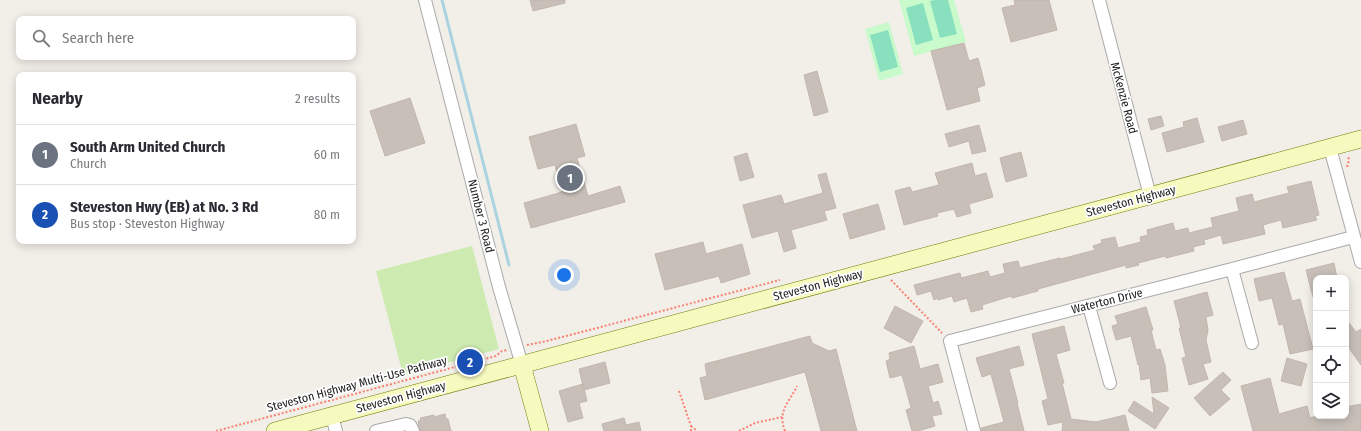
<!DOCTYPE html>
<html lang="en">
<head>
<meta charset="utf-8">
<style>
  :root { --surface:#fff; --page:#f7f7f7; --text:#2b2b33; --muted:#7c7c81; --line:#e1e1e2; --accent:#1a73e8 }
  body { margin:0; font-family:"Fira Sans Condensed",sans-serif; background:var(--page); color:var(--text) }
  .controls { position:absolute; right:12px; bottom:12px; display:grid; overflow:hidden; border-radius:8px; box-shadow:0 2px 10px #0003 }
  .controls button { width:36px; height:36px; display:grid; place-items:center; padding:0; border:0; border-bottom:1px solid var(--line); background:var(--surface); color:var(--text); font:20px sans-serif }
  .you { position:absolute; left:564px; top:275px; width:14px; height:14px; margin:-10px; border:3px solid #fff; border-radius:50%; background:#1a73e8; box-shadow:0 0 0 6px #1a73e833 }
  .badge { display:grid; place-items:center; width:26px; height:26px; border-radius:50%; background:var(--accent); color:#fff; font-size:13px; font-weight:700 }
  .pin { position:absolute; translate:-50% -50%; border:2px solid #fff; box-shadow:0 1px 4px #0006 }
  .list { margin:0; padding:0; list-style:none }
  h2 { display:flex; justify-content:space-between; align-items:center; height:52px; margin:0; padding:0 16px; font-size:17px }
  h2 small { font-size:13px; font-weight:400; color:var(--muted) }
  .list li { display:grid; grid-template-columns:26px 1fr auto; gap:12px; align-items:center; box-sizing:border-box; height:60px; padding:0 16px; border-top:1px solid var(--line) }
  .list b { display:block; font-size:15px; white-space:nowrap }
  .list p { margin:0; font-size:13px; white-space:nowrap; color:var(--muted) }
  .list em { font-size:13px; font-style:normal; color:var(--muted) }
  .icon { flex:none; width:22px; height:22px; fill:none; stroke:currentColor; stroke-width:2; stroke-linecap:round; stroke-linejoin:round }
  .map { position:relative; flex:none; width:1361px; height:431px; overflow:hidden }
  .search { position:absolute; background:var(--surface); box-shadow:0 2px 10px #0003; left:16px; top:16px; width:340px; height:44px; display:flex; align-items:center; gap:10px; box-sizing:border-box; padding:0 14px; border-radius:8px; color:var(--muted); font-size:15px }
  .panel { position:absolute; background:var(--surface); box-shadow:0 2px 10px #0003; left:16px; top:72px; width:340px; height:172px; border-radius:8px }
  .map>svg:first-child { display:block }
</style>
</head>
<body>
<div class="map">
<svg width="1361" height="431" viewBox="0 0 1361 431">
  <rect width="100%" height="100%" fill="#f2efe9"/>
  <path fill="#cdebb0" d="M472,246L499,349L403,375L376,271Z"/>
  <path fill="#c8facc" d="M899,0H954L966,42L914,56Z
    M889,22L903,74L879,81L865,29Z"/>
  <path fill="#88e0be" d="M935,0H948L957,34L940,38L930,1Z
    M923,3L933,40L916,45L906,8Z
    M888,30L898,67L880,72L870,35Z"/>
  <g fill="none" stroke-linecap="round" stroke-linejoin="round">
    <path stroke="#aad3df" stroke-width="3" d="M442,0L509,265"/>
  </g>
  <path fill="#c7bfb8" stroke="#c4b6ab" d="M530,0H565V3L533,11Z
    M1014,0H1049L1057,30L1011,42L1002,8L1015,5Z
    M964,43L969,61L978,58L985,85L977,88L980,101L947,110L931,51Z
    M817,71L828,112L814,116L804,75Z
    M410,98L425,143L385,156L370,111Z
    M1161,116L1164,126L1151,130L1148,119Z
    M1197,118L1204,142L1167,152L1162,133L1184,127L1183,122Z
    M1243,120L1247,134L1222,141L1218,127Z
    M576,124L585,156L577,158L588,196L620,186L625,202L531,228L524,203L562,192L555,165L538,169L529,137Z
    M979,125L986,151L972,154L969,141L949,147L945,134Z
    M1021,152L1027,176L1006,182L1000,158Z
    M747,153L754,177L740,181L734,157Z
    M972,163L975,176L986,173L993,197L969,204L971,213L957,217L954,209L937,213L938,216L904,225L895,191L910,187L912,192L939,185L935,173Z
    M826,173L836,208L824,211L827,220L791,230L796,248L784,252L778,231L752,238L743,205L781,195L784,204L823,193L818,175Z
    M1311,181L1319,215L1315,216L1317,220L1283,228L1281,220L1263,225L1265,234L1223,244L1221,235L1204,240L1205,244L1193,247L1194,251L1166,258L1165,256L1138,263L1139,265L1126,268V265L1038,289V291L1012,298L1011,296L982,305L983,309L971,312L967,298L954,302L952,296L938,300V298L934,300L931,291L917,295L914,285L960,273L961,278L988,271L990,277L1005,273L1003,264L1018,261L1020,268L1060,258L1061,259L1095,250L1093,246L1102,243L1101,240L1115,237L1118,248L1141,242L1140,237L1148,235L1147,230L1173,223L1175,231L1188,228L1189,233L1213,227L1211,218L1239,211L1236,198L1252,194L1254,202L1289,193L1287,187Z
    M878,204L885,229L850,239L843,214Z
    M703,242L706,254L742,244L750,274L721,283L719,276L665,290L655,254Z
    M1334,263L1337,278H1316V296L1313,297L1306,270Z
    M1284,272L1292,301L1300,299L1313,349L1290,354L1283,324L1279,325L1272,298L1259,301L1254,279Z
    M1207,292L1213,315L1206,317L1208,330L1206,340L1211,362L1203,364L1208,379L1189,385L1182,358L1186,357L1179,328H1181L1174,301Z
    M895,306L923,321L911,343L884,328Z
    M1146,307L1153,330H1151L1156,350L1160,349L1165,365L1168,391L1152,393L1150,378L1141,380L1139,364L1138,365L1131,336L1116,340L1112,326L1118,324L1115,316Z
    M1346,319L1356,332L1361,329V365L1346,344Z
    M1064,326L1070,350L1056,354L1064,383H1062L1071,419L1096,422L1125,415L1129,431H1062L1063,422L1048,425L1042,401L1048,399L1032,334Z
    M810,336L812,343L829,351L836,349L857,431H821L805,372L705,400L700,378L707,376L705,364Z
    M914,346L920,369L938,364L943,382L928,386L933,403L938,401L942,414L932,416L935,426L918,431H912L906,410L911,408L902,375L890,378L886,361L890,359L889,353Z
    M1019,346L1024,365L1009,369L1018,403H1017L1024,431H981V428L1004,422L991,374L982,377L976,358Z
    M1287,358L1307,364L1301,386L1281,381Z
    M605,362L610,383L584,390L579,369Z
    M1223,372L1231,380L1221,390L1230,399L1210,416L1194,398Z
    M1270,378L1279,414L1307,406L1310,418L1317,416H1346V407L1361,404V431H1253L1241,386Z
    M583,384L587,401L579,403L583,418L568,422L559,391Z
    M1152,397L1169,408L1155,429L1128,411L1134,401L1154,414Z
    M445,414L446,419H448L451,431H420L418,421H421L420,418L434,415V417Z
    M624,418L626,425L639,422L641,431H604L602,424Z"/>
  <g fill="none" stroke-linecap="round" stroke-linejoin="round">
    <g stroke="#a9a9a9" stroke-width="14">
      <path id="minor" d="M425,0L499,287L522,365
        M1099,0L1150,196
        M1330,148L1361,262
        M1232,269L1252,343
        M1089,306L1110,383
        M332,416L336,431
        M376,431L406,424L410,425L413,431
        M974,431L950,341L1232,269L1353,237"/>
    </g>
    <g stroke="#707d05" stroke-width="18">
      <path id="secondary" d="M522,365L540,431
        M275,431L1361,139"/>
    </g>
    <path stroke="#fa8072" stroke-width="2" stroke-dasharray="2 2" stroke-linecap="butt" d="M1347,167L1349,160L1348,156
      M891,280L942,333
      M527,345L547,341L780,280
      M679,391L691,426V431
      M691,426L697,431
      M216,431L496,356L502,351L507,350
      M739,431L755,423L782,417
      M785,431C777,411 789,403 797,386"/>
    <use href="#minor" stroke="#fff" stroke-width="12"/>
    <use href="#secondary" stroke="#f7fabf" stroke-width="17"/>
  </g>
  <g text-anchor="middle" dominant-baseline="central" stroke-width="3.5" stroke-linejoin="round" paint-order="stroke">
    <g font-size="12" fill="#222" stroke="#fff">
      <text transform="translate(1124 98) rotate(75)">McKenzie Road</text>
      <text transform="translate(1131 201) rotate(-15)">Steveston Highway</text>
      <text transform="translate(481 216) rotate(76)">Number 3 Road</text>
      <text transform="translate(818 285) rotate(-15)">Steveston Highway</text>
      <text transform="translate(1107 301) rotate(-14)">Waterton Drive</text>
      <text transform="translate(357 384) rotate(-15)">Steveston Highway Multi-Use Pathway</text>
      <text transform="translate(401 397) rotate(-15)">Steveston Highway</text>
    </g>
  </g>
</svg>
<div class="controls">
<button>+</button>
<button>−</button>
<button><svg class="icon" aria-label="locate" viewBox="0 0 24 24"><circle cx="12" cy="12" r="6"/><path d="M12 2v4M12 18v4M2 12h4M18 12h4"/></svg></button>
<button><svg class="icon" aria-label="layers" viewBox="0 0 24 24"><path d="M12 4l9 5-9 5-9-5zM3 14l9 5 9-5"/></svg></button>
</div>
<div class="you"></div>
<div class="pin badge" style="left:570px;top:178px;background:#6b7280">1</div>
<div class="pin badge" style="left:470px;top:362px;background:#1a4fb4">2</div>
<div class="search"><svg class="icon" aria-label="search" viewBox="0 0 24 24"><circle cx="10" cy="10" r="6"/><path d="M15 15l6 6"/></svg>Search here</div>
<section class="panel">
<h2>Nearby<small>2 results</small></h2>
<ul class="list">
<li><span class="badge" style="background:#6b7280">1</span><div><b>South Arm United Church</b><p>Church</p></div><em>60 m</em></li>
<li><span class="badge" style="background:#1a4fb4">2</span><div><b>Steveston Hwy (EB) at No. 3 Rd</b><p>Bus stop · Steveston Highway</p></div><em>80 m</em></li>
</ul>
</section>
</div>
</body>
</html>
